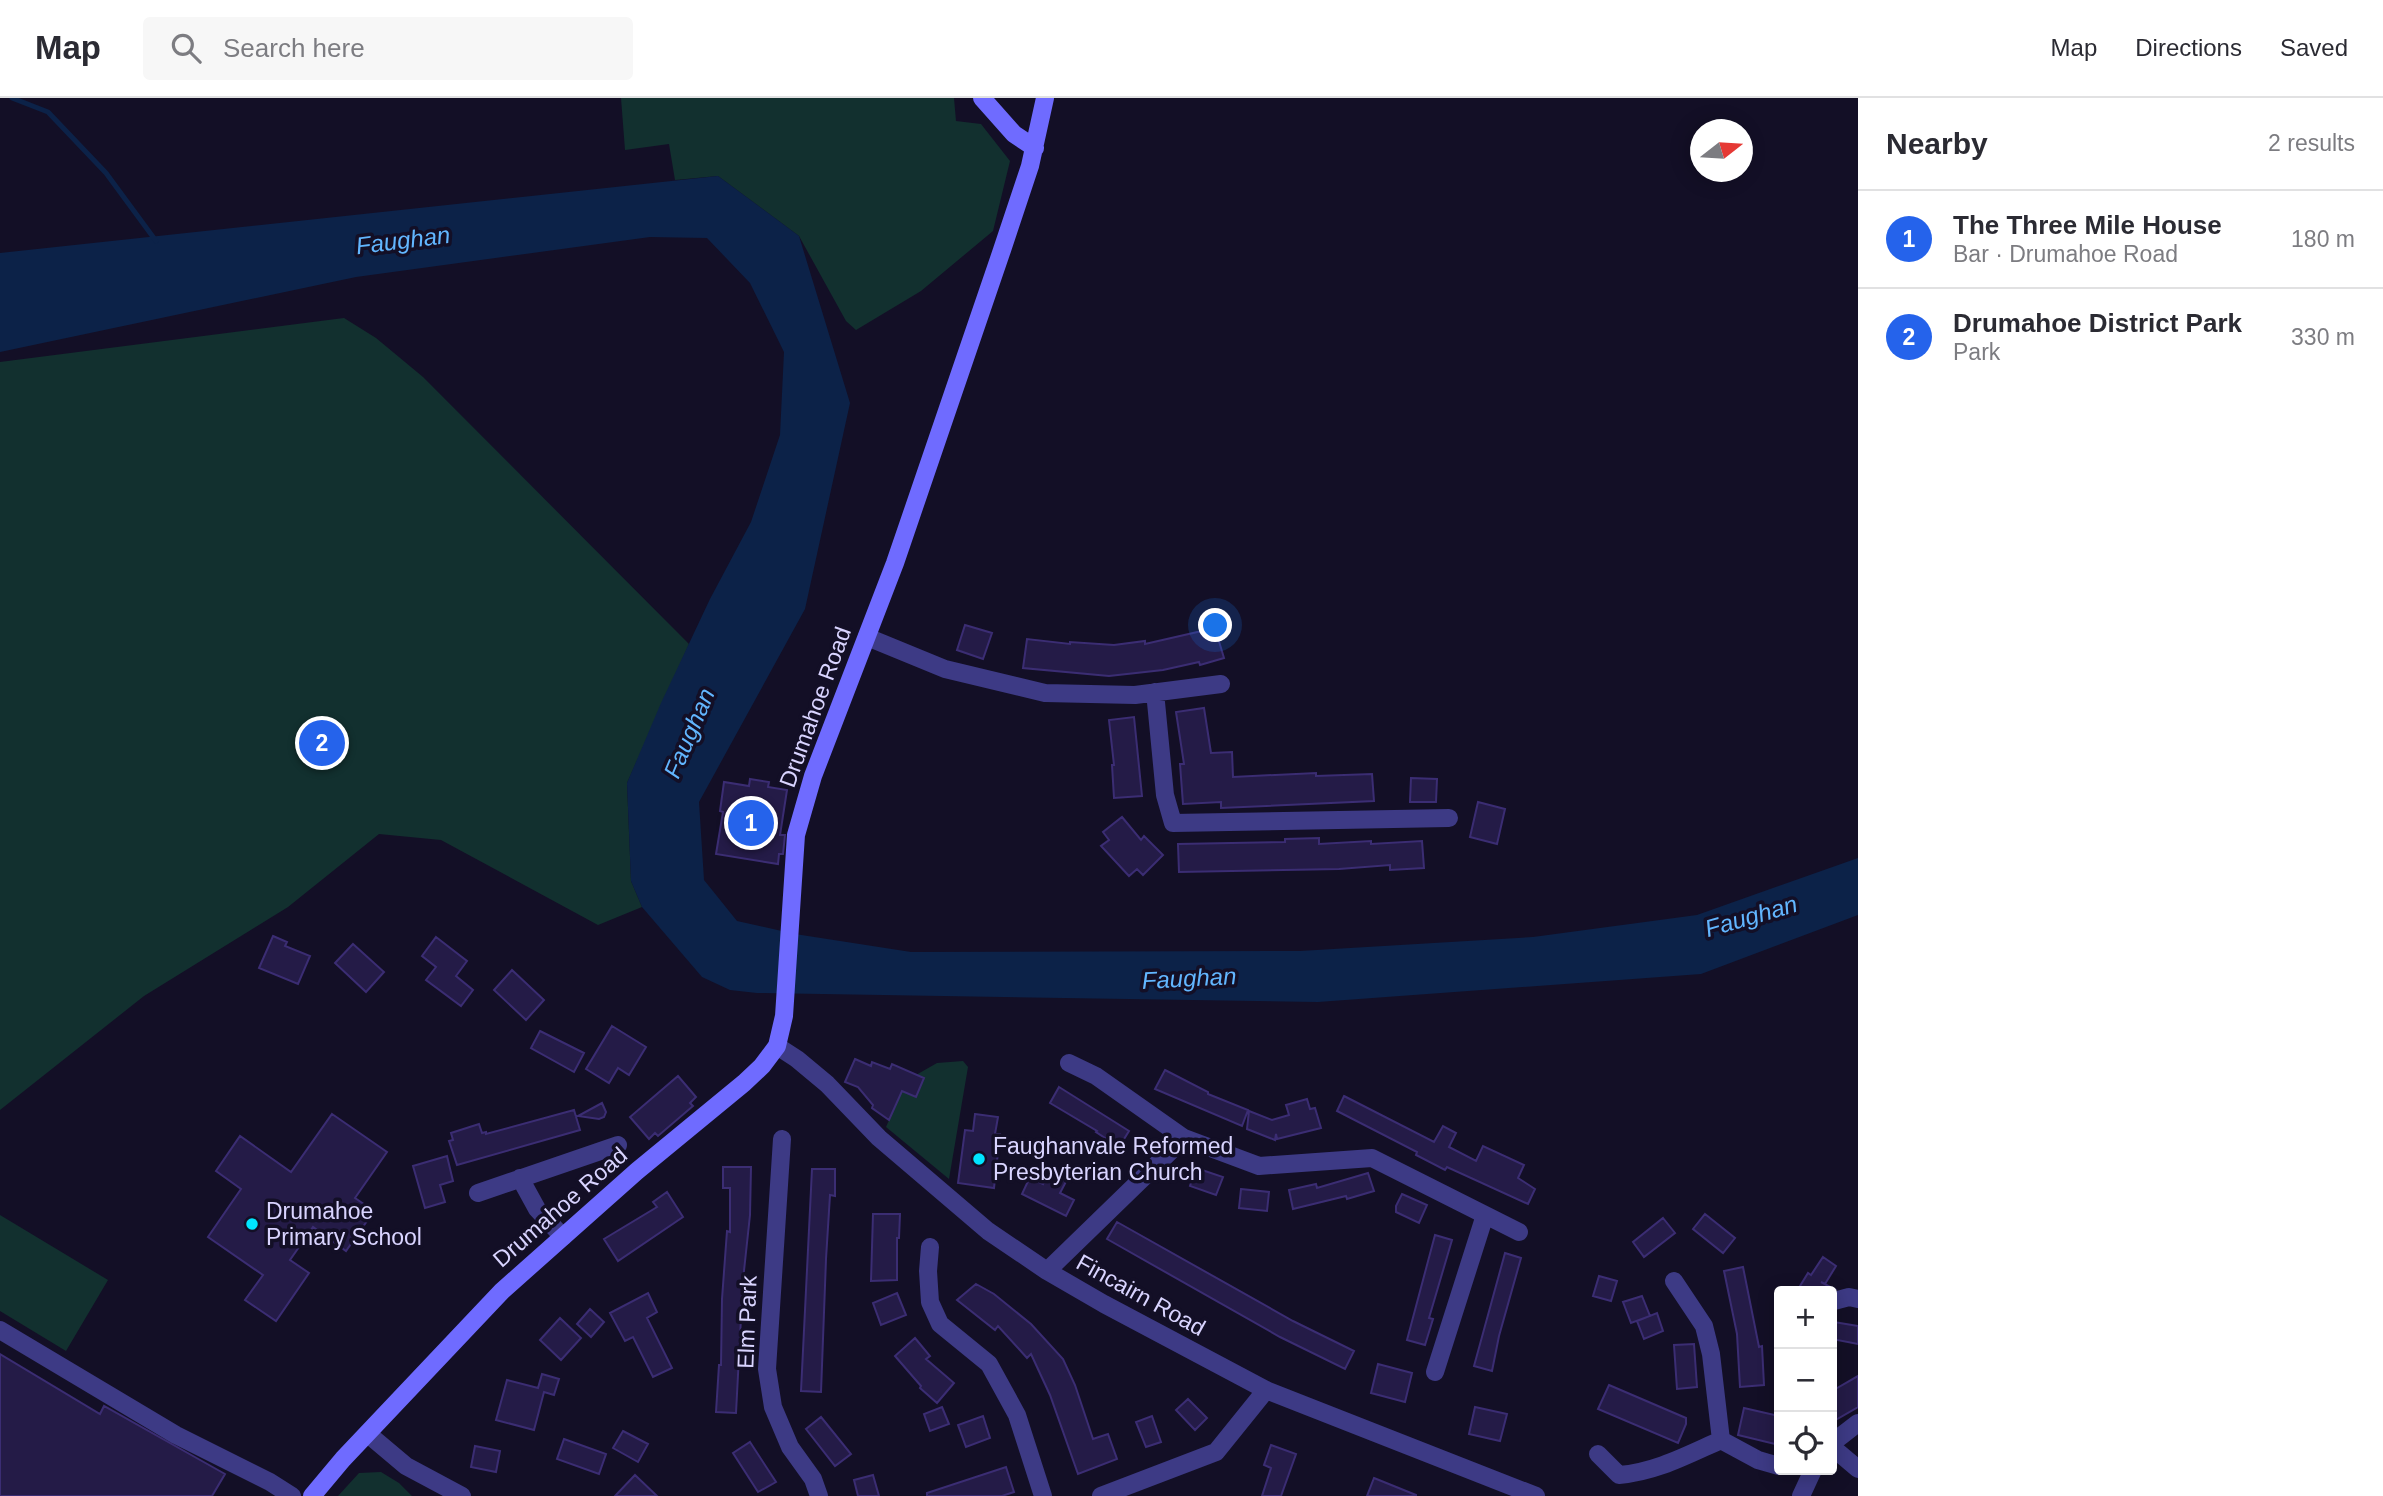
<!DOCTYPE html>
<html lang="en">
<head>
<meta charset="utf-8">
<style>
  :root { --surface:#fff; --page:#f7f7f7; --text:#2b2b33; --muted:#7c7c81; --line:#e1e1e2; --accent:#2563eb }
  body { margin:0; font-family:Arial,sans-serif; background:var(--page); color:var(--text) }
  .controls { position:absolute; right:21px; bottom:21px; display:grid; overflow:hidden; border-radius:7px; box-shadow:0 4px 18px #0003 }
  .controls button { width:63px; height:63px; display:grid; place-items:center; padding:0; border:0; border-bottom:2px solid var(--line); background:var(--surface); color:var(--text); font:35px sans-serif }
  .compass { position:absolute; left:1690px; top:21px; width:63px; height:63px; border-radius:50%; background:var(--surface); box-shadow:0 4px 18px #0003; rotate:73deg }
  .you { position:absolute; left:1216px; top:528px; width:24px; height:24px; margin:-18px; border:5px solid #fff; border-radius:50%; background:#1a73e8; box-shadow:0 0 0 10px #1a73e833 }
  .badge { display:grid; place-items:center; width:46px; height:46px; border-radius:50%; background:var(--accent); color:#fff; font-size:23px; font-weight:700 }
  .pin { position:absolute; translate:-50% -50%; border:4px solid #fff; box-shadow:0 2px 7px #0006 }
  .list { margin:0; padding:0; list-style:none }
  h2 { display:flex; justify-content:space-between; align-items:center; height:91px; margin:0; padding:0 28px; font-size:30px }
  h2 small { font-size:23px; font-weight:400; color:var(--muted) }
  .list li { display:grid; grid-template-columns:46px 1fr auto; gap:21px; align-items:center; box-sizing:border-box; height:98px; padding:0 28px; border-top:2px solid var(--line) }
  .list b { display:block; font-size:26px; white-space:nowrap }
  .list p { margin:0; font-size:23px; white-space:nowrap; color:var(--muted) }
  .list em { font-size:23px; font-style:normal; color:var(--muted) }
  .icon { flex:none; width:38px; height:38px; fill:none; stroke:currentColor; stroke-width:2; stroke-linecap:round; stroke-linejoin:round }
  .map { position:relative; flex:none; width:1858px; height:1398px; overflow:hidden }
  header { display:flex; align-items:center; gap:42px; box-sizing:border-box; height:98px; padding:0 35px; background:var(--surface); border-bottom:2px solid var(--line) }
  header strong { font-size:33px }
  nav { display:flex; gap:38px; margin-inline-start:auto; font-size:24px }
  .search { width:490px; height:63px; background:var(--page); display:flex; align-items:center; gap:18px; box-sizing:border-box; padding:0 24px; border-radius:7px; color:var(--muted); font-size:26px }
  main { display:flex }
  aside { flex:1; background:var(--surface) }
  .map>svg:first-child { display:block }
</style>
</head>
<body>
<header>
<strong>Map</strong>
<div class="search"><svg class="icon" aria-label="search" viewBox="0 0 24 24"><circle cx="10" cy="10" r="6"/><path d="M15 15l6 6"/></svg>Search here</div>
<nav><a>Map</a><a>Directions</a><a>Saved</a></nav>
</header>
<main>
<div class="map">
<svg width="1858" height="1398" viewBox="0 0 1858 1398">
  <rect width="100%" height="100%" fill="#130f26"/>
  <path fill="#12302f" d="M621,0H954L956,23L981,26L1010,63L993,133L921,193L856,232L846,223L799,138L718,78L675,82L669,46L625,52Z
    M344,220L376,240L423,279L689,546L627,685L631,783L642,809L598,827L441,742L379,736L288,809L144,898L0,1012V264Z
    M963,963L968,969L949,1081L886,1029L902,993L916,999L924,981L916,977L937,965Z
    M0,1117L108,1182L66,1253L0,1213Z
    M381,1374L399,1385L412,1398H338L359,1375Z"/>
  <path fill="#0c2248" d="M718,78L799,138L850,305L805,511L699,704L704,782L737,823L795,836L911,854L1300,853L1533,839L1697,817L1858,760V817L1701,876L1318,904L757,895L730,892L702,879L642,809L631,783L627,685L661,605L710,501L751,424L780,337L784,254L750,185L707,140L650,139L356,179L0,254V155Z"/>
  <g fill="none" stroke-linecap="round" stroke-linejoin="round">
    <path stroke="#0c2248" stroke-width="5" d="M12,0L48,14L106,75L156,143"/>
  </g>
  <path fill="#241b47" stroke="#3b2d73" stroke-width="2" d="M965,527L992,535L983,561L957,552Z
    M1215,530L1224,560L1200,567L1199,564L1163,572L1109,578L1023,570L1027,541L1070,546V544L1114,547L1145,543V546Z
    M1204,610L1211,655L1232,654L1233,679L1316,675V678L1372,676L1374,703L1221,710V704L1183,706L1180,666H1184L1176,614Z
    M1134,619L1142,698L1114,700L1112,667H1114L1109,622Z
    M1411,680L1437,681L1436,704H1410Z
    M750,681L769,684L768,689L787,692L780,737H785L783,756H779L778,766L716,756L723,714L720,713L724,684L749,688Z
    M1478,704L1505,711L1497,746L1470,739Z
    M1122,719L1141,742L1144,738L1163,757L1143,777L1137,771L1129,778L1101,748L1109,742L1103,734Z
    M1319,740V746L1371,743V746L1422,743L1424,770L1390,772V767L1339,771L1179,774L1178,746L1285,744V741Z
    M273,838L287,844L285,848L310,858L298,886L259,870Z
    M436,839L467,863L456,878L473,892L461,908L426,882L436,869L422,858Z
    M353,846L384,874L366,894L335,865Z
    M512,872L544,902L526,922L494,892Z
    M612,928L646,949L629,977L618,970L609,985L586,971Z
    M540,933L584,955L574,974L531,950Z
    M855,961L871,968L872,964L890,971L892,966L924,980L916,999L902,993L889,1022L872,1010L873,1007L858,989L845,984Z
    M1165,972L1208,994V996L1248,1012L1242,1028L1155,991Z
    M678,978L696,999L690,1005L693,1008L658,1038L655,1035L649,1041L630,1019Z
    M1059,989L1129,1033L1119,1049L1096,1034L1097,1033L1050,1005Z
    M1344,998L1434,1044L1443,1028L1456,1035L1449,1049L1476,1063L1483,1048L1524,1067L1518,1080L1535,1091L1528,1106L1447,1069L1445,1072L1416,1057L1417,1054L1337,1013Z
    M1307,1001L1310,1011L1315,1010L1321,1030L1277,1041L1276,1036L1275,1042L1247,1031L1249,1013L1272,1022L1289,1017L1286,1007Z
    M602,1005L606,1014L604,1019L599,1021L578,1018Z
    M574,1012L580,1032L457,1067L449,1043L453,1042L451,1035L479,1026L482,1035L486,1034V1036Z
    M332,1016L387,1054L355,1100L374,1113L346,1153L313,1129L290,1162L309,1175L276,1223L245,1202L263,1177L208,1139L241,1091L216,1073L240,1038L291,1074Z
    M975,1016L998,1019L995,1036H1000L994,1090L958,1085L965,1032L973,1033Z
    M447,1058L453,1083L440,1087L445,1104L425,1110L413,1068Z
    M1052,1067L1070,1076L1060,1095L1074,1102L1066,1118L1022,1096L1030,1079L1043,1086Z
    M723,1069H751L750,1117L743,1182L736,1315L716,1314L719,1267H721L722,1201L727,1133L730,1134V1090H723Z
    M1196,1070L1223,1079L1216,1097L1190,1088Z
    M812,1071H835V1098L830,1097L826,1161L821,1294L801,1293Z
    M1368,1075L1374,1093L1347,1101L1346,1098L1293,1111L1289,1092L1316,1086L1317,1090Z
    M1241,1091L1269,1094L1267,1113L1239,1110Z
    M667,1094L683,1119L618,1163L604,1141L657,1109L653,1104Z
    M1402,1096L1427,1107L1419,1125L1396,1114V1108Z
    M873,1116H900L899,1140H897V1182L871,1183Z
    M1705,1116L1735,1140L1723,1155L1693,1131Z
    M1663,1120L1675,1135L1644,1159L1633,1144Z
    M1117,1124L1293,1223L1354,1253L1345,1271L1280,1239L1107,1141Z
    M1435,1137L1452,1142L1429,1220L1433,1221L1425,1247L1407,1242Z
    M1505,1155L1521,1160L1499,1238L1492,1273L1474,1268Z
    M1823,1159L1836,1168L1825,1186L1821,1184L1834,1191L1797,1193L1808,1175L1811,1177Z
    M1743,1169L1759,1249L1762,1248L1764,1287L1740,1289L1737,1236L1724,1173Z
    M1599,1178L1617,1183L1611,1203L1593,1198Z
    M976,1186L994,1196L1031,1226L1063,1261L1075,1287L1093,1341L1108,1336L1117,1361L1078,1376L1050,1297L1031,1256L1027,1260L998,1228L995,1232L957,1202Z
    M648,1195L657,1214L647,1220L672,1270L653,1279L633,1239L625,1243L610,1215Z
    M897,1195L906,1217L881,1227L873,1205Z
    M1642,1198L1650,1218L1631,1225L1623,1204Z
    M590,1211L604,1224L591,1239L577,1226Z
    M1657,1215L1663,1233L1644,1241L1637,1223Z
    M560,1220L581,1240L561,1262L540,1242Z
    M1834,1224L1858,1228V1246L1832,1241Z
    M915,1240L930,1258L926,1261L954,1285L937,1305L920,1290L921,1288L895,1258Z
    M1694,1246L1697,1289L1677,1291L1674,1247Z
    M0,1256L100,1316L104,1308L225,1376L212,1398H0Z
    M1378,1266L1412,1275L1405,1304L1371,1295Z
    M542,1276L559,1281L554,1297L544,1294L534,1332L496,1322L507,1282L538,1290Z
    M1858,1278V1309L1832,1324V1293Z
    M1609,1287L1686,1320V1326L1678,1345L1598,1311Z
    M1188,1301L1207,1320L1195,1332L1176,1312Z
    M942,1309L949,1326L930,1333L924,1316Z
    M1475,1309L1507,1316L1500,1343L1469,1336Z
    M1744,1310L1779,1318V1347L1738,1337Z
    M983,1318L990,1340L966,1349L958,1327Z
    M1152,1318L1161,1344L1146,1349L1136,1324Z
    M821,1319L851,1356L835,1368L806,1331Z
    M623,1333L648,1346L638,1364L613,1350Z
    M564,1341L606,1356L599,1376L557,1361Z
    M750,1344L776,1384L758,1394L733,1355Z
    M1271,1347L1296,1356L1281,1398H1262L1271,1370L1264,1367Z
    M475,1348L500,1353L496,1374L471,1369Z
    M1006,1369L1014,1394L1002,1398H927V1395Z
    M635,1377L657,1398H615Z
    M873,1377L879,1398H858L854,1382Z
    M1374,1380L1416,1397V1398H1367Z"/>
  <g fill="none" stroke-linecap="round" stroke-linejoin="round">
    <path stroke="#3d3a85" stroke-width="18" d="M867,539L945,571L1045,595L1135,597L1221,586
      M1155,594L1165,697L1173,725L1449,720
      M777,948L797,961L827,986L879,1040L988,1133L1047,1173L1104,1206L1266,1292L1536,1398
      M1069,965L1096,978L1184,1040L1259,1068L1372,1060L1519,1134
      M782,1041L767,1271L773,1309L790,1349L813,1381L819,1398
      M520,1080L537,1111L563,1139
      M478,1095L618,1047
      M930,1149L928,1173L930,1204L940,1226L989,1266L1017,1317L1043,1398
      M1047,1173L1184,1040
      M1674,1183L1704,1228L1711,1256L1721,1342
      M1834,1203L1849,1199L1858,1201
      M0,1232L176,1337L270,1384L292,1398
      M1435,1274L1485,1117
      M368,1336L406,1368L462,1398
      M1832,1345L1858,1325
      M1832,1349L1858,1371
      M1598,1356L1619,1377C1656,1374 1687,1357 1721,1342L1758,1362L1779,1368
      M1101,1398L1216,1354L1266,1292
      M1801,1398L1813,1372"/>
    <path stroke="#6f6bff" stroke-width="18" d="M982,0L1014,36L1035,50
      M312,1398L343,1361L502,1193L637,1073L744,985L762,968L777,948L784,918L796,737L813,678L895,465L1002,152L1030,68L1045,0"/>
  </g>
  <g fill="#00e5ff" stroke="#130f26" stroke-width="2.5">
    <circle cx="979" cy="1061" r="7"/>
    <circle cx="252" cy="1126" r="7"/>
  </g>
  <g text-anchor="middle" dominant-baseline="central" stroke-width="7" stroke-linejoin="round" paint-order="stroke">
    <g font-size="23" fill="#d9d4ff" stroke="#130f26">
      <text transform="translate(815 609) rotate(-70)">Drumahoe Road</text>
      <text transform="translate(560 1109) rotate(-41)">Drumahoe Road</text>
      <text transform="translate(1141 1197) rotate(29)">Fincairn Road</text>
      <text transform="translate(747 1224) rotate(-88)">Elm Park</text>
    </g>
    <g font-size="23" fill="#d9d4ff" stroke="#130f26" text-anchor="start">
      <text x="993" y="1048">Faughanvale Reformed<tspan x="993" dy="26">Presbyterian Church</tspan></text>
      <text x="266" y="1113">Drumahoe<tspan x="266" dy="26">Primary School</tspan></text>
    </g>
    <g font-size="24" font-style="italic" fill="#62b6ff" stroke="#130f26">
      <text transform="translate(403 142) rotate(-7)">Faughan</text>
      <text transform="translate(689 635) rotate(-67)">Faughan</text>
      <text transform="translate(1751 818) rotate(-16)">Faughan</text>
      <text transform="translate(1189 880) rotate(-3)">Faughan</text>
    </g>
  </g>
</svg>
<div class="controls">
<button>+</button>
<button>−</button>
<button><svg class="icon" aria-label="locate" viewBox="0 0 24 24"><circle cx="12" cy="12" r="6"/><path d="M12 2v4M12 18v4M2 12h4M18 12h4"/></svg></button>
</div>
<svg class="compass" viewBox="-18 -18 36 36"><path d="M0-13l5 13h-10z" fill="#e53935"/><path d="M0 13l5-13h-10z" fill="#7c7c81"/></svg>
<div class="you"></div>
<div class="pin badge" style="left:751px;top:725px">1</div>
<div class="pin badge" style="left:322px;top:645px">2</div>
</div>
<aside>
<h2>Nearby<small>2 results</small></h2>
<ul class="list">
<li><span class="badge">1</span><div><b>The Three Mile House</b><p>Bar · Drumahoe Road</p></div><em>180 m</em></li>
<li><span class="badge">2</span><div><b>Drumahoe District Park</b><p>Park</p></div><em>330 m</em></li>
</ul>
</aside>
</main>
</body>
</html>
